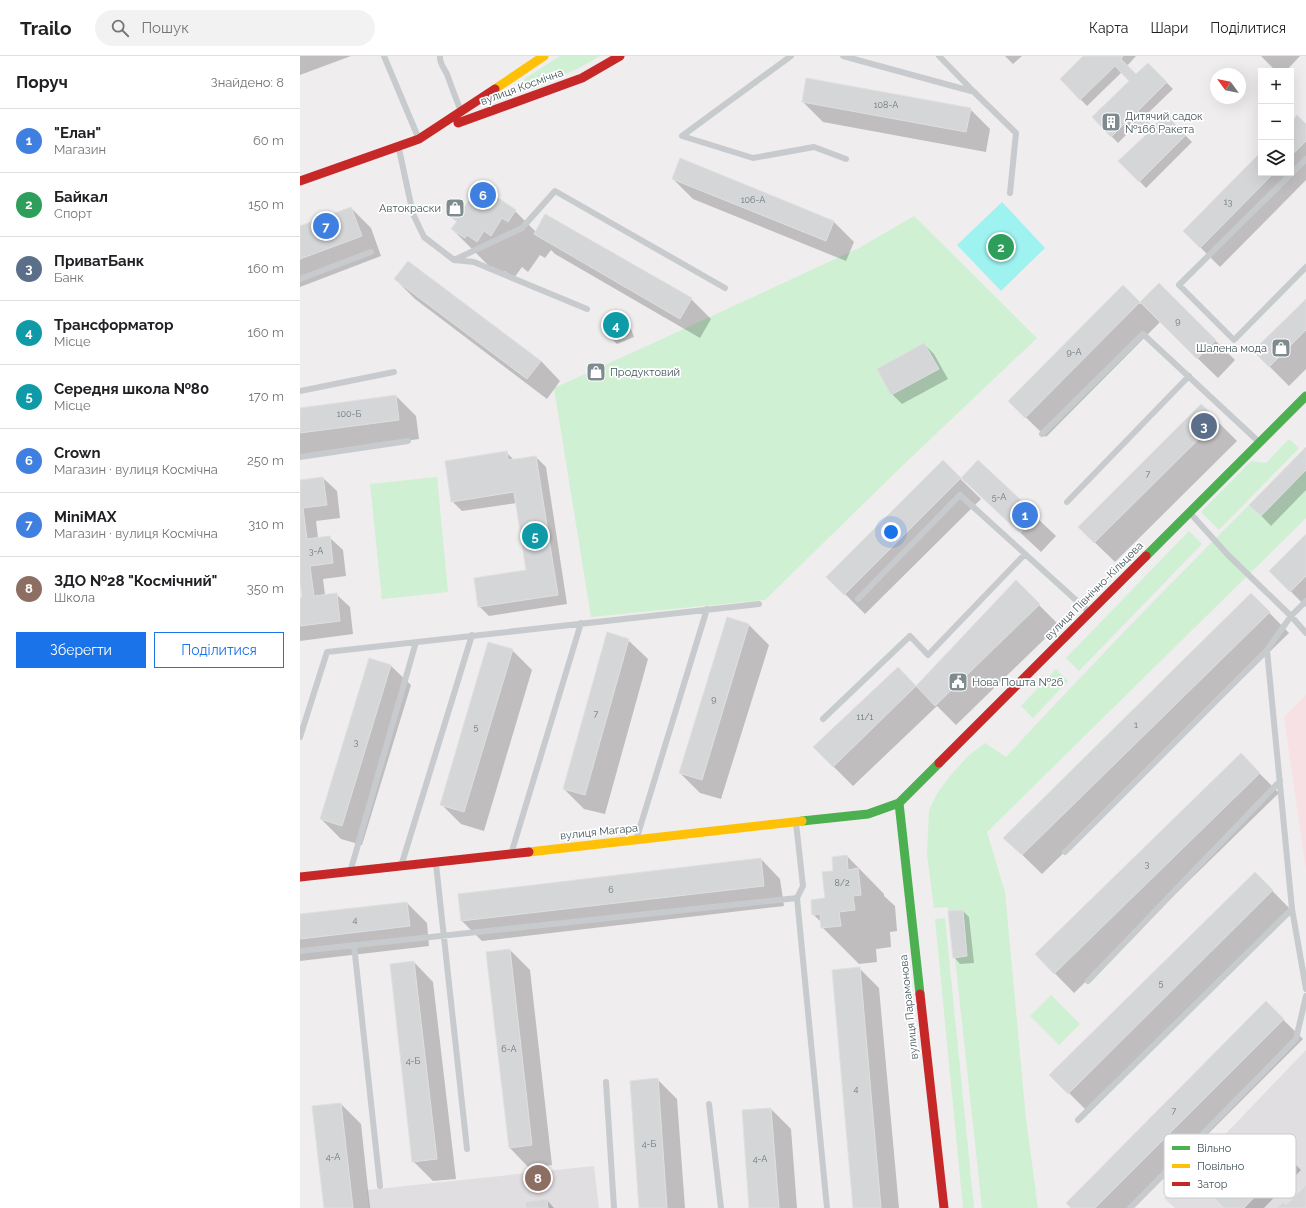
<!DOCTYPE html>
<html lang="uk">
<head>
<meta charset="utf-8">
<style>
  :root { --surface:#fff; --page:#f2f2f2; --text:#202124; --muted:#757577; --line:#e0e0e0; --accent:#1a73e8 }
  body { margin:0; font-family:Raleway,sans-serif; background:var(--page); color:var(--text) }
  .controls { position:absolute; right:12px; top:12px; display:grid; overflow:hidden; border-radius:0px; box-shadow:0 4px 16px #0002 }
  .controls button { width:36px; height:36px; display:grid; place-items:center; padding:0; border:0; border-bottom:1px solid var(--line); background:var(--surface); color:var(--text); font:20px sans-serif }
  .compass { position:absolute; left:910px; top:12px; width:36px; height:36px; border-radius:50%; background:var(--surface); box-shadow:0 4px 16px #0002; rotate:303deg }
  .you { position:absolute; left:591px; top:476px; width:14px; height:14px; margin:-10px; border:3px solid #fff; border-radius:50%; background:#1a73e8; box-shadow:0 0 0 6px #1a73e833 }
  .badge { display:grid; place-items:center; width:26px; height:26px; border-radius:50%; background:var(--accent); color:#fff; font-size:13px; font-weight:700 }
  .pin { position:absolute; translate:-50% -50%; border:2px solid #fff; box-shadow:0 1px 4px #0006 }
  .list { margin:0; padding:0; list-style:none }
  h2 { display:flex; justify-content:space-between; align-items:center; height:52px; margin:0; padding:0 16px; font-size:17px }
  h2 small { font-size:13px; font-weight:400; color:var(--muted) }
  .list li { display:grid; grid-template-columns:26px 1fr auto; gap:12px; align-items:center; box-sizing:border-box; height:64px; padding:0 16px; border-top:1px solid var(--line) }
  .list b { display:block; font-size:15px; white-space:nowrap }
  .list p { margin:0; font-size:13px; white-space:nowrap; color:var(--muted) }
  .list em { font-size:13px; font-style:normal; color:var(--muted) }
  .actions { display:flex; gap:8px; padding:12px 16px }
  .actions a { flex:1; padding:9px 0; border:1px solid var(--accent); border-radius:0px; text-align:center; font-size:14px; color:var(--accent) }
  .actions .main { background:var(--accent); color:#fff }
  .icon { flex:none; width:22px; height:22px; fill:none; stroke:currentColor; stroke-width:2; stroke-linecap:round; stroke-linejoin:round }
  .map { position:relative; flex:none; width:1006px; height:1152px; overflow:hidden }
  header { display:flex; align-items:center; gap:24px; box-sizing:border-box; height:56px; padding:0 20px; background:var(--surface); border-bottom:1px solid var(--line) }
  header strong { font-size:19px }
  nav { display:flex; gap:22px; margin-inline-start:auto; font-size:14px }
  .search { width:280px; height:36px; background:var(--page); display:flex; align-items:center; gap:10px; box-sizing:border-box; padding:0 14px; border-radius:22px; color:var(--muted); font-size:15px }
  main { display:flex }
  aside { flex:1; background:var(--surface) }
  .map>svg:first-child { display:block }
</style>
</head>
<body>
<header>
<strong>Trailo</strong>
<div class="search"><svg class="icon" aria-label="search" viewBox="0 0 24 24"><circle cx="10" cy="10" r="6"/><path d="M15 15l6 6"/></svg>Пошук</div>
<nav><a>Карта</a><a>Шари</a><a>Поділитися</a></nav>
</header>
<main>
<aside>
<h2>Поруч<small>Знайдено: 8</small></h2>
<ul class="list">
<li><span class="badge" style="background:#3f7fe0">1</span><div><b>&quot;Елан&quot;</b><p>Магазин</p></div><em>60 m</em></li>
<li><span class="badge" style="background:#2e9e5b">2</span><div><b>Байкал</b><p>Спорт</p></div><em>150 m</em></li>
<li><span class="badge" style="background:#5c6f8a">3</span><div><b>ПриватБанк</b><p>Банк</p></div><em>160 m</em></li>
<li><span class="badge" style="background:#0f9aa8">4</span><div><b>Трансформатор</b><p>Місце</p></div><em>160 m</em></li>
<li><span class="badge" style="background:#0f9aa8">5</span><div><b>Середня школа №80</b><p>Місце</p></div><em>170 m</em></li>
<li><span class="badge" style="background:#3f7fe0">6</span><div><b>Crown</b><p>Магазин · вулиця Космічна</p></div><em>250 m</em></li>
<li><span class="badge" style="background:#3f7fe0">7</span><div><b>MiniMAX</b><p>Магазин · вулиця Космічна</p></div><em>310 m</em></li>
<li><span class="badge" style="background:#8d6e63">8</span><div><b>ЗДО №28 &quot;Космічний&quot;</b><p>Школа</p></div><em>350 m</em></li>
</ul>
<div class="actions"><a class="main">Зберегти</a><a>Поділитися</a></div>
</aside>
<div class="map">
<svg width="1006" height="1152" viewBox="0 0 1006 1152">
  <rect width="100%" height="100%" fill="#efedee"/>
  <path fill="#e0dee0" d="M1006,994V1152H875L864,1142Z
    M294,1110L299,1152H69L67,1134Z"/>
  <path fill="#f7e1e5" d="M1006,639V814L984,661Z"/>
  <path fill="#cff0d3" d="M260,0H300L279,12L232,33H227L223,31L222,26L226,22Z
    M614,160L737,282L600,412L465,544L291,561L254,332L373,278L559,192Z
    M989,383L999,392L919,474L901,456L951,405L966,407Z
    M1006,414V462L687,776L705,836L726,1063L738,1152H682L655,902L667,900L663,854L648,855V851L634,852L627,799L629,754L638,736L651,719L668,700L685,687L706,701C785,616 866,531 949,449L961,460Z
    M137,421L148,536L82,543L70,428Z
    M889,475L902,488L779,615L766,602Z
    M756,613L768,625L733,662L721,650Z
    M645,862L674,1152H663L635,863Z
    M751,939L780,968L759,989L730,960Z"/>
  <path fill="#9ef3f0" d="M702,146L745,192L701,235L657,189Z"/>
  <path fill="#0003" d="M0,0H51L0,19Z
    M705,0H722L713,8Z
    M785,0H836L827,10L836,20L848,8L873,33L843,62L853,73L866,60L892,86L846,132L820,105L848,78L838,67L818,87L793,61L830,25L822,16L787,50L761,23Z
    M961,0H1000L986,15H976Z
    M503,46L670,53L690,73L686,96L523,66Z
    M991,67L1006,69V124L920,211L884,175L961,97V117H991Z
    M373,123L534,166L554,186L546,205L393,143Z
    M183,140L190,141L215,155L236,176L391,243L411,263L400,282L255,198L251,194L245,202L240,199L228,216L222,211L214,222L205,215L202,219L189,210L152,173L157,166L150,160Z
    M51,152L71,172L81,200L0,231V172Z
    M95,223L241,305L260,325L247,343L115,243Z
    M859,229L935,304L918,322L860,266L746,381L709,345L823,231L840,248Z
    M1006,244V313L989,330L954,295Z
    M322,258L328,265L334,281L317,288L310,281Z
    M624,288L634,298L648,323L602,348L592,338Z
    M96,340L116,360L119,383L0,400V353Z
    M901,349L937,385L815,506L779,471Z
    M1006,393V434L971,470L951,449Z
    M206,396L214,404L236,401L246,411L267,548L189,560L179,550L227,515L217,447L162,455L152,445Z
    M643,406L681,443L565,558L528,521Z
    M678,406L756,480L741,496L683,442Z
    M23,422L37,435L40,462L16,465L18,482L29,481L43,494L46,520L23,523L25,539L36,538L50,551L53,578L0,585V543L3,542L0,526V425Z
    M1006,480V551L971,515Z
    M716,526L759,569L656,669L637,650L553,730L514,691L598,612L617,631Z
    M951,538L989,577L742,818L705,782Z
    M428,563L449,569L469,589L421,743L400,737L380,717Z
    M328,584L348,603L305,758L284,753L264,733Z
    M212,594L232,614L184,775L161,768L141,748Z
    M91,610L111,629L62,789L41,783L21,763Z
    M941,699L979,737L774,937L736,898Z
    M547,800L584,838V840L595,850L597,875L590,876L591,891L576,893L577,906L559,908L522,871V867L513,858L526,843L534,816Z
    M461,803L480,823L484,850L182,885L162,865L159,838Z
    M955,817L992,855L789,1057L751,1019Z
    M107,847L127,867L129,890L0,905V859Z
    M663,855L669,861L674,907L660,908L654,901Z
    M210,894L230,914L252,1109L229,1112L210,1092Z
    M114,906L133,926L156,1123L133,1125L113,1105Z
    M559,912L579,932L599,1152H554Z
    M966,947L1003,983L834,1152H772Z
    M357,1023L377,1043L385,1152H340Z
    M41,1048L61,1068L70,1152H25Z
    M471,1053L491,1073L497,1152H450Z
    M970,1083L1001,1114L964,1152H925Z
    M247,1144L254,1152H227Z"/>
  <path fill="#d5d6d8" stroke="#dfdfe1" d="M783,0H823L821,3L836,18L848,7L867,26L838,55L853,71L866,59L886,79L839,126L818,105L847,78L831,61L811,81L792,61L829,25L815,10L780,44L760,23Z
    M506,22L671,52L666,76L502,46Z
    M997,59L1006,68V85L991,100V66Z
    M961,96V117H974L900,192L883,175Z
    M380,102L534,165L526,185L372,123Z
    M176,134L183,139L185,136L189,140L191,137L216,154L208,166L202,162L191,180L184,175L177,186L167,179L165,182L151,173L157,165L149,160L159,145L165,150Z
    M51,151L62,180L0,203V170Z
    M245,158L392,242L380,263L234,178Z
    M108,205L241,305L227,323L94,223Z
    M859,227L916,284L897,303L840,246Z
    M823,229L840,246L725,362L708,345Z
    M1006,243V274L969,311L953,295Z
    M322,257L329,275L310,282L303,264Z
    M624,287L639,313L591,339L577,313Z
    M96,339L99,364L0,377V352Z
    M901,348L918,364L794,487L778,471Z
    M1006,391V414L961,460L949,449Z
    M207,395L208,404L236,400L258,539L178,551L174,522L226,514L214,436L151,446L145,405Z
    M643,404L661,422L544,539L526,521Z
    M678,404L737,459L720,477L661,422Z
    M23,421L27,449L3,452L7,483L30,480L33,507L10,510L14,540L37,537L40,565L0,570V542L2,541L0,526V424Z
    M1006,478V520L990,536L969,515Z
    M716,524L740,548L635,650L616,630Z
    M951,537L970,556L722,799L703,782Z
    M427,561L449,568L402,724L379,717Z
    M307,576L329,583L285,739L263,733Z
    M188,586L213,593L164,756L140,749Z
    M69,602L91,609L42,770L20,763Z
    M598,611L616,630L533,711L513,691Z
    M941,697L960,717L754,918L735,898Z
    M547,799L548,814L558,812L561,839L553,840L555,854L539,856L541,870L521,872L520,858L512,859L511,844L525,842L522,816L533,815L532,801Z
    M461,802L464,830L161,865L158,838Z
    M955,816L973,834L768,1038L749,1019Z
    M107,846L110,870L0,883V858Z
    M663,854L667,900L653,902L648,855Z
    M210,893L232,1089L209,1092L186,896Z
    M114,905L137,1103L112,1106L90,908Z
    M560,911L581,1152H553L532,914Z
    M966,945L984,963L795,1152H771L766,1147Z
    M358,1022L367,1152H339L330,1025Z
    M41,1047L53,1152H24L12,1050Z
    M471,1052L479,1152H449L442,1054Z
    M970,1082L991,1103L944,1152H924L911,1139Z
    M1006,1129V1152H977L983,1146L986,1149Z
    M247,1143L248,1152H226L225,1146Z"/>
  <g fill="none" stroke-linecap="round" stroke-linejoin="round">
    <path stroke="#c7cbcd" stroke-width="6" d="M84,0L118,81
      M140,0C139,8 146,14 148,21C152,32 156,43 161,55
      M491,0L382,80L453,102L514,91L546,103
      M543,0L671,35
      M639,0L673,35L716,77L710,137
      M99,93L113,158L124,181L154,204L174,206L287,253
      M1006,103L879,229L934,284L1006,211
      M154,204L222,172L255,135L425,232
      M0,223L71,196
      M0,335L94,316
      M742,378L843,278L959,386
      M0,401L108,385
      M767,446L889,320
      M890,457L928,499L991,560L1006,577
      M558,543L660,439L788,555
      M1006,545L991,560L967,594L992,853L1006,933
      M523,663L610,580L628,599L725,498
      M0,681L27,596L459,548
      M496,767L503,830L497,842L527,1152
      M337,781L407,553
      M212,795L281,567
      M765,796L967,594
      M102,807L172,579
      M136,808L167,1093
      M51,813L116,586
      M54,889L80,1130
      M0,895L497,842
      M788,925L980,725
      M306,1026L314,1152
      M409,1048L421,1152
      M778,1064L992,853
      M830,1152L996,983L1006,940"/>
    <path stroke="#4caf50" stroke-width="9" d="M846,500L1006,340
      M599,747L620,938
      M502,765L568,758L599,747L639,707"/>
    <path stroke="#ffc107" stroke-width="9" d="M195,33L244,0
      M229,796L502,765"/>
    <path stroke="#c62828" stroke-width="9" d="M158,67L282,22L320,0
      M0,125L119,83L195,33
      M639,707L846,500
      M0,821L229,796
      M620,938L644,1152"/>
  </g>
  <defs>
    <g id="building-square" transform="scale(1)"><rect x="-9" y="-9" width="18" height="18" rx="4" fill="#7f8b8f" stroke="#fff"/><path d="M-4-6H4V6H1V3H-1V6H-4ZM-2.5-4.3h1.7v1.8h-1.7ZM.8-4.3h1.7v1.8H.8ZM-2.5-1h1.7V.8h-1.7ZM.8-1h1.7V.8H.8Z" fill="#fff"/></g>
    <g id="shop-square" transform="scale(1)"><rect x="-9" y="-9" width="18" height="18" rx="4" fill="#7f8b8f" stroke="#fff"/><path d="M-5-2.5h2.3a2.7 3.5 0 0 1 5.4 0H5L5.5 6h-11ZM-1.5-2.5h3a1.5 2.3 0 0 0-3 0Z" fill="#fff"/></g>
    <g id="civic-square" transform="scale(1)"><rect x="-9" y="-9" width="18" height="18" rx="4" fill="#7f8b8f" stroke="#fff"/><path d="M-.6-6.5H3V-4.5H.6V-3L4-1V1h2V6H-6V1h2V-1L-.6-3ZM-1.2 2.5V6h2.4V2.5Z" fill="#fff"/></g>
  </defs>
  <g fill-rule="evenodd">
    <use href="#building-square" x="811" y="66"/>
    <use href="#shop-square" x="155" y="152"/>
    <use href="#shop-square" x="981" y="292"/>
    <use href="#shop-square" x="296" y="316"/>
    <use href="#civic-square" x="658" y="626"/>
  </g>
  <g text-anchor="middle" dominant-baseline="central" stroke-width="3.5" stroke-linejoin="round" paint-order="stroke">
    <g font-size="9" fill="#69777c">
      <text x="586" y="49">108-А</text>
      <text x="453" y="144">106-А</text>
      <text x="928" y="146">13</text>
      <text x="878" y="265">9</text>
      <text x="774" y="296">9-А</text>
      <text x="49" y="358">100-Б</text>
      <text x="848" y="418">7</text>
      <text x="699" y="441">5-А</text>
      <text x="16" y="495">3-А</text>
      <text x="414" y="643">9</text>
      <text x="296" y="658">7</text>
      <text x="565" y="661">11/1</text>
      <text x="836" y="669">1</text>
      <text x="176" y="671">5</text>
      <text x="56" y="686">3</text>
      <text x="847" y="808">3</text>
      <text x="542" y="827">8/2</text>
      <text x="311" y="834">6</text>
      <text x="55" y="864">4</text>
      <text x="861" y="927">5</text>
      <text x="209" y="993">6-А</text>
      <text x="113" y="1005">4-Б</text>
      <text x="556" y="1033">4</text>
      <text x="874" y="1055">7</text>
      <text x="349" y="1088">4-Б</text>
      <text x="33" y="1101">4-А</text>
      <text x="460" y="1103">4-А</text>
    </g>
    <g font-size="11" fill="#43565c" stroke="#fff">
      <text transform="translate(222 31) rotate(-20)">вулиця Космічна</text>
      <text transform="translate(794 535) rotate(-45)">вулиця Північно-Кільцева</text>
      <text transform="translate(299 776) rotate(-6)">вулиця Магара</text>
      <text transform="translate(609 951) rotate(-96)">вулиця Парамонова</text>
    </g>
    <g font-size="11" fill="#43565c" stroke="#fff" text-anchor="start">
      <text x="825" y="60">Дитячий садок<tspan x="825" dy="13">№166 Ракета</tspan></text>
      <text x="141" y="152" text-anchor="end">Автокраски</text>
      <text x="967" y="292" text-anchor="end">Шалена мода</text>
      <text x="310" y="316">Продуктовий</text>
      <text x="672" y="626">Нова Пошта №26</text>
    </g>
  </g>
  <rect x="864" y="1078" width="132" height="64" rx="6" fill="#fff" stroke="#c7ccce" stroke-width="1"/>
  <rect x="872" y="1090" width="18" height="4" fill="#4caf50"/>
  <rect x="872" y="1108" width="18" height="4" fill="#ffc107"/>
  <rect x="872" y="1126" width="18" height="4" fill="#c62828"/>
  <g font-size="11" fill="#43565c">
    <text x="897" y="1096">Вільно</text>
    <text x="897" y="1114">Повільно</text>
    <text x="897" y="1132">Затор</text>
  </g>
</svg>
<div class="controls">
<button>+</button>
<button>−</button>
<button><svg class="icon" aria-label="layers" viewBox="0 0 24 24"><path d="M12 4l9 5-9 5-9-5zM3 14l9 5 9-5"/></svg></button>
</div>
<svg class="compass" viewBox="-18 -18 36 36"><path d="M0-13l5 13h-10z" fill="#e53935"/><path d="M0 13l5-13h-10z" fill="#757577"/></svg>
<div class="you"></div>
<div class="pin badge" style="left:725px;top:459px;background:#3f7fe0">1</div>
<div class="pin badge" style="left:701px;top:191px;background:#2e9e5b">2</div>
<div class="pin badge" style="left:904px;top:370px;background:#5c6f8a">3</div>
<div class="pin badge" style="left:316px;top:269px;background:#0f9aa8">4</div>
<div class="pin badge" style="left:235px;top:480px;background:#0f9aa8">5</div>
<div class="pin badge" style="left:183px;top:139px;background:#3f7fe0">6</div>
<div class="pin badge" style="left:26px;top:170px;background:#3f7fe0">7</div>
<div class="pin badge" style="left:238px;top:1122px;background:#8d6e63">8</div>
</div>
</main>
</body>
</html>
